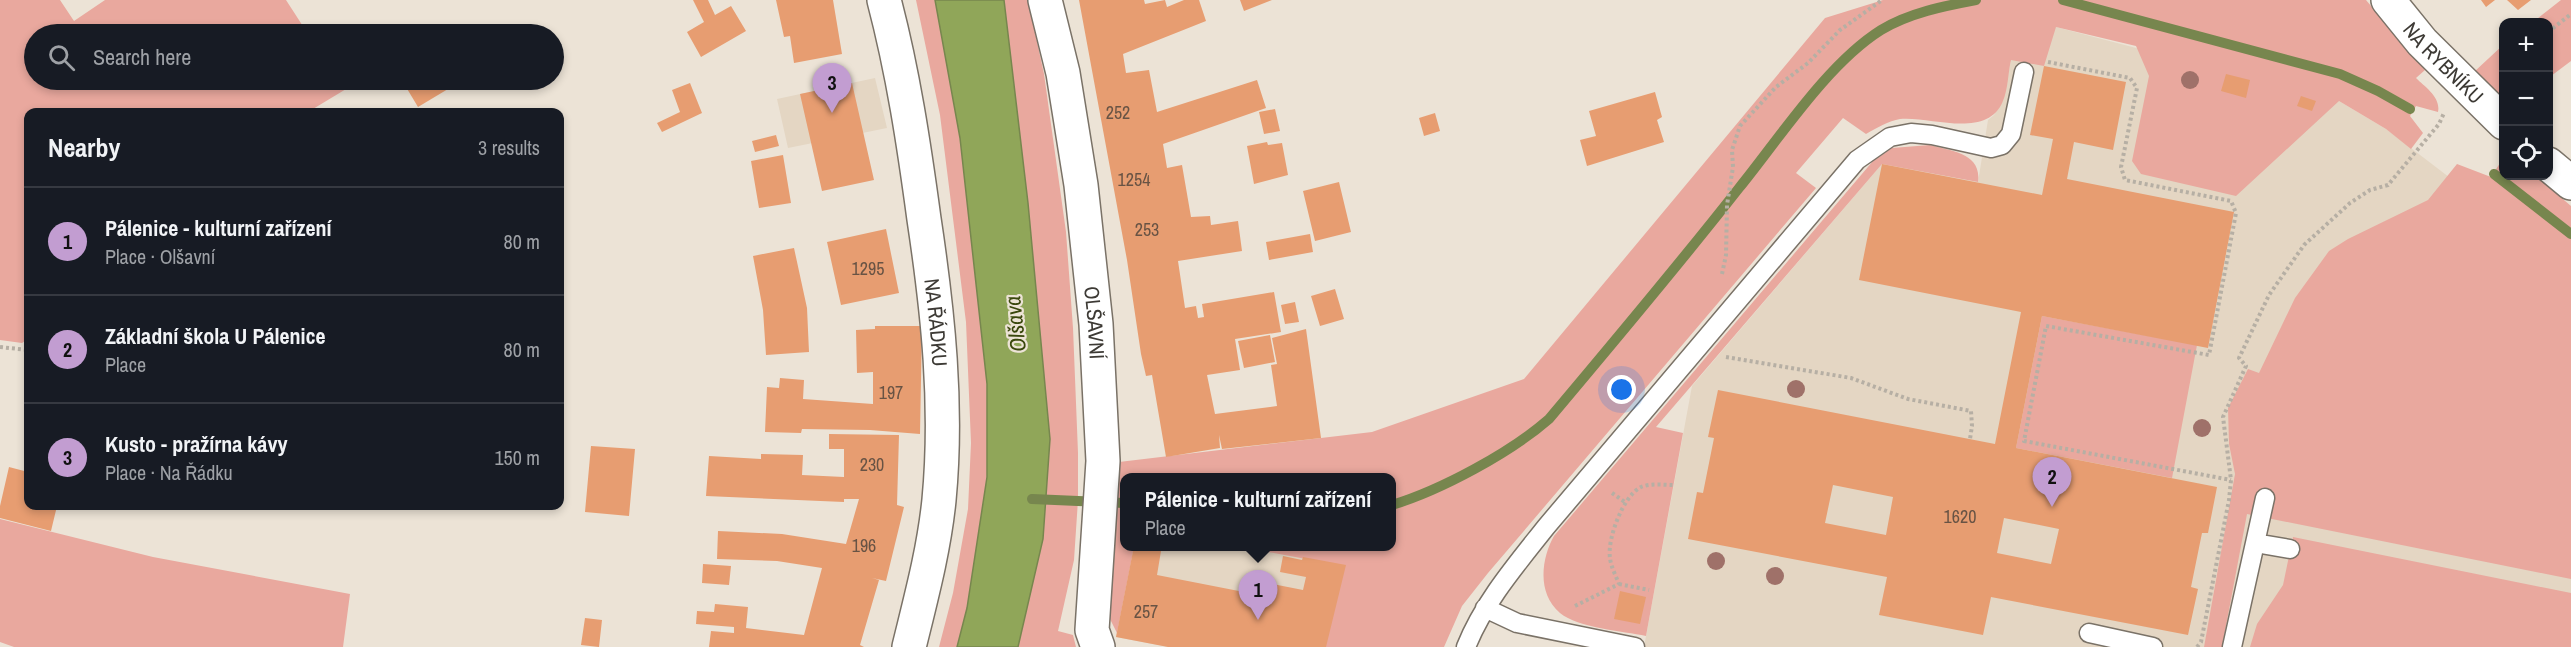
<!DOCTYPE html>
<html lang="en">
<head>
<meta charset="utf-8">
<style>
  :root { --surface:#171b24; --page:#20242c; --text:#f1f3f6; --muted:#9ea1a6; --line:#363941; --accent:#c29dd1 }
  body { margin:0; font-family:"Archivo Narrow",sans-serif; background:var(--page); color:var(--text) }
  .controls { position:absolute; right:18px; top:18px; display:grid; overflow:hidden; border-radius:12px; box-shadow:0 3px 9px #0003 }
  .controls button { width:54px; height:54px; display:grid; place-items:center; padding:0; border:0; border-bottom:2px solid var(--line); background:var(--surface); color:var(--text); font:30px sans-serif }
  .you { position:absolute; left:1622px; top:390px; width:21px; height:21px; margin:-15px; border:4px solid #fff; border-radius:50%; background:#1a73e8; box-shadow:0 0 0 9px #1a73e833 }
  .badge { display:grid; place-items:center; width:39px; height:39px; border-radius:50%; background:var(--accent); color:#111; font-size:20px; font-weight:700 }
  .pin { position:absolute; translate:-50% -50px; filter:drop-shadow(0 2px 3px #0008) }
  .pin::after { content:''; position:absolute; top:32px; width:21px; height:18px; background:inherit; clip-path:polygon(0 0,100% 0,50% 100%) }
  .popup { position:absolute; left:1120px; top:473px; width:276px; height:78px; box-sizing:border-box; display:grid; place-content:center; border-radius:12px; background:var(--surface); filter:drop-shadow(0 2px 4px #0005); font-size:20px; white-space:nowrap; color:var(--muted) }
  .popup b { font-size:22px; color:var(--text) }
  .popup::after { content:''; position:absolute; left:50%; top:100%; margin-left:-12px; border:12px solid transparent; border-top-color:var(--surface) }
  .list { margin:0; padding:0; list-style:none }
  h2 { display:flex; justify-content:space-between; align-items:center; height:78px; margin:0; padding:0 24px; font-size:26px }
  h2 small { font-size:20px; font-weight:400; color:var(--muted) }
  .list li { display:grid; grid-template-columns:39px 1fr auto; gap:18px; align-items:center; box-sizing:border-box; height:108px; padding:0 24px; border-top:2px solid var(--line) }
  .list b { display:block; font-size:22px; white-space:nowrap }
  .list p { margin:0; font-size:20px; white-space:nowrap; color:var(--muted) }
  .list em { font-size:20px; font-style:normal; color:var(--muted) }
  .icon { flex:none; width:33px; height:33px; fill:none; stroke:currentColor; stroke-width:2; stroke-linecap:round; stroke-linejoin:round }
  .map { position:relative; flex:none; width:2571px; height:647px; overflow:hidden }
  .search { position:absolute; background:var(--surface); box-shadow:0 3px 9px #0003; left:24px; top:24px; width:540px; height:66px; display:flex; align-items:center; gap:15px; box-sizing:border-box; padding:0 21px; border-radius:33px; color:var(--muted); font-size:22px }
  .panel { position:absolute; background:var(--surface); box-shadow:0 3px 9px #0003; left:24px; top:108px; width:540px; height:402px; border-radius:12px }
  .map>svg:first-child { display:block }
</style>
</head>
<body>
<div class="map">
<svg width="2571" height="647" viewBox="0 0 2571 647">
  <rect width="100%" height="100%" fill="#ece3d6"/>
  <path fill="#e4d6c3" d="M2056,27L2339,101L2386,129L2571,270V647H1644L1692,386L1882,164L1978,182L1988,120L1994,115L2003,101L2011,60Z
    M875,78L887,128L788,148L777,99Z
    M1134,547H1247L1346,565L1326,647H1169L1116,637Z"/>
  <path fill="#e9a89e" d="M0,0H60L74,21L105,0H286L308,34H34V80H361L308,112H28V339L22,343L0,340Z
    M916,0H935L937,10L960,138L987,384V477L967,608L957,647H939L953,593L968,509L971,443L966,322L940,115Z
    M1004,0H1028L1044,74L1066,232L1073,328L1078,453V500L1074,560L1058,631L1073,635L1076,647H1018L1043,539L1050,439L1028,203Z
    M1883,0H2366L2425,70L2416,78C2425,87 2441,97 2438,112L2416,106L2410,116L2423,133L2411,149L2386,129L2339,101L2236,196L2141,174L2132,161L2149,76L2136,46L2056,27L2044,66L2011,60C2008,73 2008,89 2003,101C1987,140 1931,116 1900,119C1889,121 1876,128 1866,134L1843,118L1796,173L1816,188L1488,573L1462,606L1444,647H1325L1306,559L1242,547L1392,546V478H1124V546L1134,547L1117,633L1107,613L1119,462L1372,432L1524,379L1825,18Z
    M2561,0H2571V61L2551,76L2549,105L2548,22H2533Z
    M2503,45V100L2474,72Z
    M1930,145C1951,151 1982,153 1978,182L1882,164L1656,427L1683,433L1646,636C1623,631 1578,628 1560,613C1537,594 1541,559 1554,536L1873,161L1892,148Z
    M2502,160L2504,176H2536L2571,206V579L2247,514L2222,647H2204L2235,474L2229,444L2228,408L2248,369L2259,373L2295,298L2329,251L2348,239L2428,200L2457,164L2491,177Z
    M2042,316L2197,345L2172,478L2016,448Z
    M0,519L153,557L350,594L343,647H14L0,642Z
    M2293,537L2571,593V647H2250L2257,624L2283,585Z"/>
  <path fill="#90a659" stroke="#77864e" stroke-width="1.5" d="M935,0H1004L1028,203L1050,439L1043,539L1018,647H957L967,608L987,477V384L960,138Z"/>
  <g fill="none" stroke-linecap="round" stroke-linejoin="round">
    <path stroke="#77864e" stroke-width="10" d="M2063,0L2340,74L2378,91L2410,109
      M2494,174L2571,234
      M1032,499L1124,503
      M1392,505C1441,490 1510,453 1549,419C1613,343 1677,267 1739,188C1779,139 1827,64 1881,30C1909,13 1944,6 1976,0"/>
  </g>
  <path fill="#e79d71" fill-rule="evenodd" d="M693,0H708L715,15L731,6L746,31L701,57L687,32L704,22Z
    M776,0H833L842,54L794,63L790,36L784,37Z
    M1079,0H1144L1145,4L1165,0L1167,7L1184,0H1199L1206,21L1123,54L1126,73L1149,70L1157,112L1257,80L1266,108L1163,144L1167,168L1182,165L1191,217L1210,216L1211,225L1238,221L1242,251L1178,261L1185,308L1196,306L1198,318L1204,317L1202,304L1274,292L1281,332L1235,339L1240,370L1207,375L1215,414L1277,406L1271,365L1277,364L1272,338L1306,329L1321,438L1222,449L1219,435L1220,448L1166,457L1152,375L1146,376L1141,354L1127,260Z
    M1240,0H1272L1244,11Z
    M2481,0H2495L2486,7Z
    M2507,0H2531L2518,10Z
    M2044,66L2126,82L2113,150L2074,142L2067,179L2234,212L2208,348L2042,316L2016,448L2217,487L2208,533H2202L2191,587L2198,589L2188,635L1991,597L1983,635L1879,615L1887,577L1688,539L1697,492L1703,493L1714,438L1708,437L1718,390L1995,444L2021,312L1859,280L1882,164L2042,195L2053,139L2030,135ZM1833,485L1893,497L1886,535L1825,523ZM2004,518L2059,529L2051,564L1997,553Z
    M2226,74L2250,80L2246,98L2221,91Z
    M419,80H442L448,89L418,107L406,87Z
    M690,83L702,113L662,132L657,123L680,112L672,90Z
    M852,83L874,180L822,191L800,94Z
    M1655,92L1662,117L1657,120L1664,142L1587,166L1580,140L1596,136L1589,111Z
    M2301,96L2316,101L2312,111L2297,106Z
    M1275,109L1280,131L1264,134L1259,112Z
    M1435,113L1440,131L1424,136L1419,118Z
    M776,135L779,146L755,152L752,141Z
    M1267,142L1268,145L1282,143L1288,175L1254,184L1247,146Z
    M783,155L791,203L759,208L751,161Z
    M1339,182L1351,232L1315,241L1303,191Z
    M886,229L899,293L841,305L827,242Z
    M1310,234L1313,252L1269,260L1266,242Z
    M794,248L807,308L809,352L766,355L763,310L753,256Z
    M1335,289L1344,319L1320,326L1311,296Z
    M1295,302L1299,322L1285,324L1281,305Z
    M875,326H922L920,434L870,430L802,429L801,433L765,432L767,387L779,388L780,378L804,380L803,399L873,404V372L857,373L856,330L875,329Z
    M1270,335L1275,362L1244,368L1238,341Z
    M829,434L899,435L897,505L904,507L886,581L872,578L879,580L860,645L864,647H709L711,631L734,633V627L696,624L697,611L714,612L715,604L748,607L746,628L804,635L822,568L777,561L717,559L718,531L782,534L846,544L859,499H844V502L706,496L709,456L761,459V454L803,455L802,475L844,477V449H829Z
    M591,446L635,449L629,516L585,512Z
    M9,467L28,472V506H57L51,531L0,518V506Z
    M1134,546L1161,551L1157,575L1249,593L1252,580L1303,590L1306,577L1280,572L1283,556L1302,560L1303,557L1346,565L1326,647H1168L1116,637Z
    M703,564L731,566L729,585L702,583Z
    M1620,591L1646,597L1640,624L1614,619Z
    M585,618L602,620L599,647L581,645Z"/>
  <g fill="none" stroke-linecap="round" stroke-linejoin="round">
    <g stroke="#7a7267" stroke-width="21">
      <path id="service" d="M2255,543L2290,549
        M1485,608L1517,623L1635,647
        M2089,633L2153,647
        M1466,647C1484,602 1516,565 1546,527L1857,160L1890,137L1911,133L1932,135L1991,148L2002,145L2011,134L2024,72
        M2232,647L2265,498"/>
    </g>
    <g stroke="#7a7267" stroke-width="36">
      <g id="minor">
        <path id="s1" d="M884,0C903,72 914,145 924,219C938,312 948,406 939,500C934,550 921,598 909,647"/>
        <path id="s2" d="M1045,0L1063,73L1081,185L1096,324L1103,461L1092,630L1098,647"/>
        <path id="s3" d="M2388,0L2422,42L2504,123"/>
        <path d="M2548,164L2571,183"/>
      </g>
    </g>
    <path stroke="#b6afa4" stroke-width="4" stroke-dasharray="3 3" stroke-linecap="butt" d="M2548,32L2571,14
      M2048,62L2130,78L2137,88L2121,167L2125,180L2231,201L2236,213L2209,355L2046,326L2024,441L2231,480
      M1722,274L1726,255L1727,205L1733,167L1732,150L1740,126L1776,87L1808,63L1840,30L1882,0
      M0,347L28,350
      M1726,357L1851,378L1908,399L1971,411L1972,426L1970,439
      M1612,493L1626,503
      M1619,584L1649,590
      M1575,606L1619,584C1616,576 1611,567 1610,558C1607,539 1623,496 1641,487C1651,483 1663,485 1674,485
      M2197,647L2201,642L2229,500L2231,480L2223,417L2246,366L2239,358L2269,295L2304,245L2350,203L2370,190L2388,185L2439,124L2444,113"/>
    <use href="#service" stroke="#fff" stroke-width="18"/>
    <use href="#minor" stroke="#fff" stroke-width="33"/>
  </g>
  <g fill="#9f7169">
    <circle cx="2190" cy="80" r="9"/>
    <circle cx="1796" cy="389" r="9"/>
    <circle cx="2202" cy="428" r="9"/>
    <circle cx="1716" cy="561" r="9"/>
    <circle cx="1775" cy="576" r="9"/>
  </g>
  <g text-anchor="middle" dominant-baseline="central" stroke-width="4.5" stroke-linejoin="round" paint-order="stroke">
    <g font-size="18" fill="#685344">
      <text x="1118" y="112">252</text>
      <text x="1134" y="179">1254</text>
      <text x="1147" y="229">253</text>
      <text x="868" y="268">1295</text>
      <text x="891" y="392">197</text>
      <text x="872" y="464">230</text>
      <text x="1960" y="516">1620</text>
      <text x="864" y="545">196</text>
      <text x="1146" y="611">257</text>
    </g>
    <g font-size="21" fill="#3d3a35" stroke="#ece3d6">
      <text stroke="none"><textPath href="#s3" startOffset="84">NA RYBNÍKU</textPath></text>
      <text stroke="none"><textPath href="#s2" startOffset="327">OLŠAVNÍ</textPath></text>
      <text stroke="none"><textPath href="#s1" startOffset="327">NA ŘÁDKU</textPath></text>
    </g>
    <g font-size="22" font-style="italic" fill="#39470c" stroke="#ece3d6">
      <text transform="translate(1015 324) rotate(-96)">Olšava</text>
    </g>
  </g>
</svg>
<div class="controls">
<button>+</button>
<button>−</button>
<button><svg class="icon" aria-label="locate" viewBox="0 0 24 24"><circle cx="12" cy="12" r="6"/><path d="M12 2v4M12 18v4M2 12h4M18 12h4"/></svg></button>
</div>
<div class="you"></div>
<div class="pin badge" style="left:1258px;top:620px">1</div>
<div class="popup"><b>Pálenice - kulturní zařízení</b>Place</div>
<div class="pin badge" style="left:2052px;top:507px">2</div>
<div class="pin badge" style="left:832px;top:113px">3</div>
<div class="search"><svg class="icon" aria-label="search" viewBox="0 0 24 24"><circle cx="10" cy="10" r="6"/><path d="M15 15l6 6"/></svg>Search here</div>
<section class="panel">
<h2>Nearby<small>3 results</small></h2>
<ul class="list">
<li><span class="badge">1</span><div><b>Pálenice - kulturní zařízení</b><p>Place · Olšavní</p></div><em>80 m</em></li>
<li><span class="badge">2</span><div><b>Základní škola U Pálenice</b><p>Place</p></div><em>80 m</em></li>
<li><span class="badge">3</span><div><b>Kusto - pražírna kávy</b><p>Place · Na Řádku</p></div><em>150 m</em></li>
</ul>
</section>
</div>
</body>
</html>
